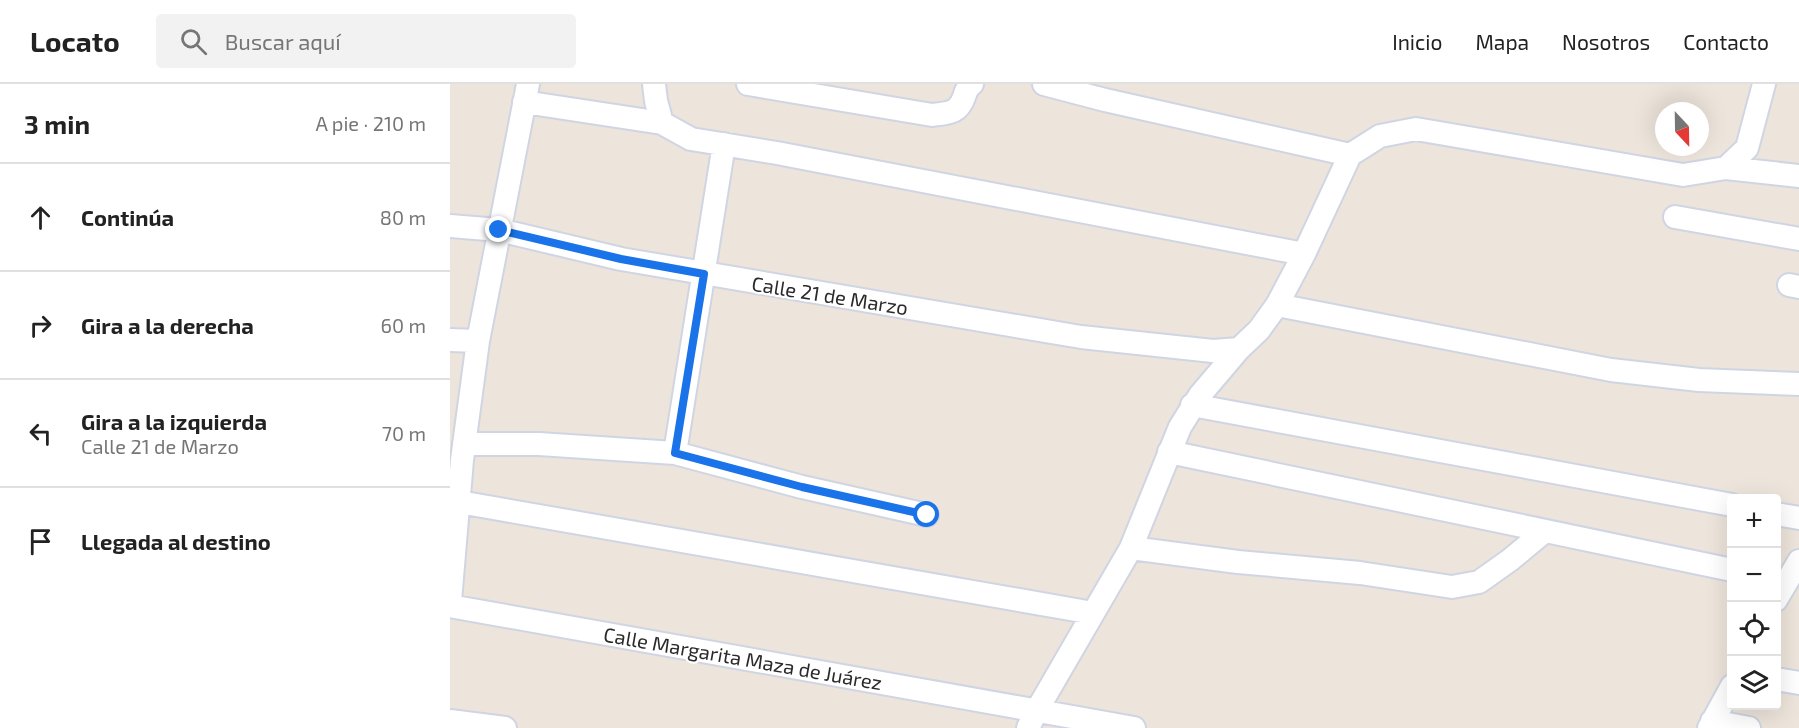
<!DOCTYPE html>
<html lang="es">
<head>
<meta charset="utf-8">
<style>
  :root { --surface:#fff; --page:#f2f2f2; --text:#222; --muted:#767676; --line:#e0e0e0 }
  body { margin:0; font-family:"Exo 2",sans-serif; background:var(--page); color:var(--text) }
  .controls { position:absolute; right:18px; bottom:18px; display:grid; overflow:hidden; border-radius:6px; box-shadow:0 6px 24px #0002 }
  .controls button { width:54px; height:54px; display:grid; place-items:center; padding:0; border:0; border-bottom:2px solid var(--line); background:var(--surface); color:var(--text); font:30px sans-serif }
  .compass { position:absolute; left:1205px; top:18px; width:54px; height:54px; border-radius:50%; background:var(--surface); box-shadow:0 6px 24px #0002; rotate:158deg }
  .stop { position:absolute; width:18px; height:18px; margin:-14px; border:4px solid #1a73e8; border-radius:50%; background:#fff }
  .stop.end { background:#1a73e8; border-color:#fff; box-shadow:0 2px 6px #0008 }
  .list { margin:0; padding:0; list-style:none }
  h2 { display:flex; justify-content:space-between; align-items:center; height:78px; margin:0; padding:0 24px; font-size:26px }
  h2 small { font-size:20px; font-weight:400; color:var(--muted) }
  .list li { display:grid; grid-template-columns:39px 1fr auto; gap:18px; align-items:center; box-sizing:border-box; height:108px; padding:0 24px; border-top:2px solid var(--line) }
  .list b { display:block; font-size:22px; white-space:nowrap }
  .list p { margin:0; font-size:20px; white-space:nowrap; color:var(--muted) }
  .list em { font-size:20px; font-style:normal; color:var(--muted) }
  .icon { flex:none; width:33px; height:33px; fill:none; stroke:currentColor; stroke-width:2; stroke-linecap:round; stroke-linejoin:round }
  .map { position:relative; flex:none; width:1349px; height:644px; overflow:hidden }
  header { display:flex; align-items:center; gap:36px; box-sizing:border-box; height:84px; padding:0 30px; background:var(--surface); border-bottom:2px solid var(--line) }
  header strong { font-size:28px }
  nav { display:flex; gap:33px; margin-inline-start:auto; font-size:21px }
  .search { width:420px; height:54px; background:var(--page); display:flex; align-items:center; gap:15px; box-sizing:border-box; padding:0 21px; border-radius:6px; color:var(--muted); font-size:22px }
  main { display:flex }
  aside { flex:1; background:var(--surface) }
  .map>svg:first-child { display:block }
</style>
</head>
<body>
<header>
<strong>Locato</strong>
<div class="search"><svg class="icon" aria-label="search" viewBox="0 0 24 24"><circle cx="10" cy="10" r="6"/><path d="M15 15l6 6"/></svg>Buscar aquí</div>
<nav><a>Inicio</a><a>Mapa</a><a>Nosotros</a><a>Contacto</a></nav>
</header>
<main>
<aside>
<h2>3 min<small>A pie · 210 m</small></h2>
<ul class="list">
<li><svg class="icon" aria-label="ahead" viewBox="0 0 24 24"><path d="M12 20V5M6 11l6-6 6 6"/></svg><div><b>Continúa</b></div><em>80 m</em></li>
<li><svg class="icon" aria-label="right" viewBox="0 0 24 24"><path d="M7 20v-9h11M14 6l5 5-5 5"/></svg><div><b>Gira a la derecha</b></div><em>60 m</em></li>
<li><svg class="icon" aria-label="left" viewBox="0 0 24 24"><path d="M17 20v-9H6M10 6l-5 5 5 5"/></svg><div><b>Gira a la izquierda</b><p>Calle 21 de Marzo</p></div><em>70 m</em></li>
<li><svg class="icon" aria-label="arrive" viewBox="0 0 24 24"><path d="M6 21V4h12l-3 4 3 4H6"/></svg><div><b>Llegada al destino</b></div></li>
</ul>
</aside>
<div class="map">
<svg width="1349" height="644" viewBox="0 0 1349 644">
  <rect width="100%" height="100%" fill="#ede4db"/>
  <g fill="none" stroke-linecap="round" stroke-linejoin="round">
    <g stroke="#d0d5e3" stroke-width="26">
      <path id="minor" d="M204,0L206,17L212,39L241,55L327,69L854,170
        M298,0L482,31C498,29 508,30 514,13C516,7 517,4 522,0
        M594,0L655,16L900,71
        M74,18L212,39
        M1276,84L1297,64L1314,0
        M1225,133L1349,155
        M0,142L49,146L171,175L631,253L763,267L789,265L809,246L827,221L854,170L900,71L930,52L966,45L1233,91L1276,84L1349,92
        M1339,201L1349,203
        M827,221L1161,286L1249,296L1349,300
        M0,256L28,257
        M742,321L1282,421
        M14,360H89L225,369L352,403L477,431
        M719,368L1282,486
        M225,369L274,60
        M9,418L643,529
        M1326,430L1349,434
        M681,464L788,478L910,489L1002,503L1029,498L1060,476L1095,447
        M1326,516L1349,477
        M0,517L12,376L28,257L78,0
        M0,522L684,644
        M1326,595L1349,599
        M0,637L55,644
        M1262,637L1299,644
        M578,644L587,626L681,464L730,343L750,311L789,265
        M1259,644L1282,602"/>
    </g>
    <use href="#minor" stroke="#fff" stroke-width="22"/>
  </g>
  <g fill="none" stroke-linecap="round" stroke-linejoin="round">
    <path stroke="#1a73e8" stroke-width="8" d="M49,146L171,175L254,190L225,369L352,403L477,431"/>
  </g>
  <g text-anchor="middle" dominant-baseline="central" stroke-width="4.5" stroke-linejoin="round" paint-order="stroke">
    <g font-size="20" fill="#2a2a2a" stroke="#fff">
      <text transform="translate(380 211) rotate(9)">Calle 21 de Marzo</text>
      <text transform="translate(293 574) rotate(10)">Calle Margarita Maza de Juárez</text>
    </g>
  </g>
</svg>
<div class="controls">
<button>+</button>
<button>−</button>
<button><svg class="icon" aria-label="locate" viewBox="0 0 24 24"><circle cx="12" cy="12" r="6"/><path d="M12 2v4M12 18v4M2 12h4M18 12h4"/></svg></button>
<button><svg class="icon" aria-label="layers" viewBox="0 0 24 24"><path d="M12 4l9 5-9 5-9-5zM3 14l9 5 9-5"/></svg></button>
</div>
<svg class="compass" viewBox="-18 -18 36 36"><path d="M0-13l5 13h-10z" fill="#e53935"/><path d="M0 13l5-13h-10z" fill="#767676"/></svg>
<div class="stop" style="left:477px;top:431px"></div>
<div class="stop end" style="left:49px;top:146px"></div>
</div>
</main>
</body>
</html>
